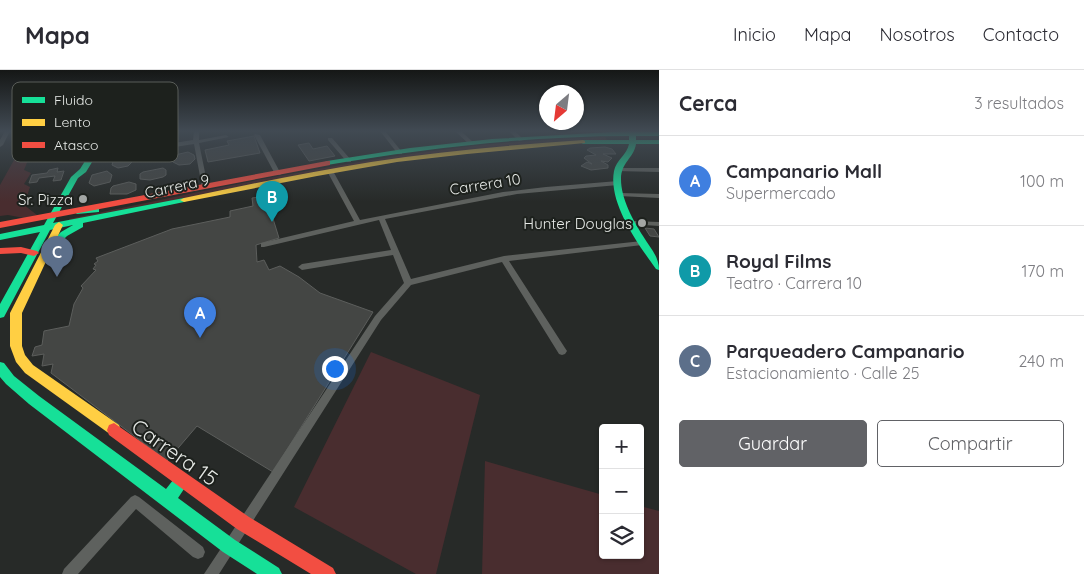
<!DOCTYPE html>
<html lang="es">
<head>
<meta charset="utf-8">
<style>
  :root { --surface:#fff; --page:#f7f7f7; --text:#2b2b33; --muted:#7c7c81; --line:#e1e1e2; --accent:#616266 }
  body { margin:0; font-family:Quicksand,sans-serif; background:var(--page); color:var(--text) }
  .controls { position:absolute; right:15px; bottom:15px; display:grid; overflow:hidden; border-radius:5px; box-shadow:0 1px 4px #0004 }
  .controls button { width:45px; height:45px; display:grid; place-items:center; padding:0; border:0; border-bottom:1px solid var(--line); background:var(--surface); color:var(--text); font:25px sans-serif }
  .compass { position:absolute; left:539px; top:15px; width:45px; height:45px; border-radius:50%; background:var(--surface); box-shadow:0 1px 4px #0004; rotate:208deg }
  .you { position:absolute; left:334px; top:298px; width:18px; height:18px; margin:-12px; border:4px solid #fff; border-radius:50%; background:#1a73e8; box-shadow:0 0 0 8px #1a73e833 }
  .badge { display:grid; place-items:center; width:32px; height:32px; border-radius:50%; background:var(--accent); color:#fff; font-size:16px; font-weight:700 }
  .pin { position:absolute; translate:-50% -41px; filter:drop-shadow(0 1px 2px #0008) }
  .pin::after { content:''; position:absolute; top:26px; width:18px; height:15px; background:inherit; clip-path:polygon(0 0,100% 0,50% 100%) }
  .list { margin:0; padding:0; list-style:none }
  h2 { display:flex; justify-content:space-between; align-items:center; height:65px; margin:0; padding:0 20px; font-size:21px }
  h2 small { font-size:16px; font-weight:400; color:var(--muted) }
  .list li { display:grid; grid-template-columns:32px 1fr auto; gap:15px; align-items:center; box-sizing:border-box; height:90px; padding:0 20px; border-top:1px solid var(--line) }
  .list b { display:block; font-size:19px; white-space:nowrap }
  .list p { margin:0; font-size:16px; white-space:nowrap; color:var(--muted) }
  .list em { font-size:16px; font-style:normal; color:var(--muted) }
  .actions { display:flex; gap:10px; padding:15px 20px }
  .actions a { flex:1; padding:11px 0; border:1px solid var(--accent); border-radius:5px; text-align:center; font-size:18px; color:var(--accent) }
  .actions .main { background:var(--accent); color:#fff }
  .icon { flex:none; width:28px; height:28px; fill:none; stroke:currentColor; stroke-width:2; stroke-linecap:round; stroke-linejoin:round }
  .map { position:relative; flex:none; width:659px; height:504px; overflow:hidden }
  header { display:flex; align-items:center; gap:30px; box-sizing:border-box; height:70px; padding:0 25px; background:var(--surface); border-bottom:1px solid var(--line) }
  header strong { font-size:24px }
  nav { display:flex; gap:28px; margin-inline-start:auto; font-size:18px }
  main { display:flex }
  aside { flex:1; background:var(--surface) }
  .map>svg:first-child { display:block }
</style>
</head>
<body>
<header>
<strong>Mapa</strong>
<nav><a>Inicio</a><a>Mapa</a><a>Nosotros</a><a>Contacto</a></nav>
</header>
<main>
<div class="map">
<svg width="659" height="504" viewBox="0 0 659 504">
  <rect width="100%" height="100%" fill="#272a28"/>
  <path fill="#492d2f" d="M605,67L607,70L421,85L70,152L69,149C206,120 344,90 483,75C524,71 564,69 605,67Z
    M14,90H28L24,100L31,103L24,114L30,117L24,135L37,145L24,148L8,145L0,146V115Z
    M371,282L480,325L436,504H416L294,437Z
    M485,391L603,425V485H640V436L659,441V504H482Z"/>
  <path fill="#444644" stroke="#5c5e5c" d="M254,66L260,83L208,92L205,80L229,75L227,71Z
    M309,73L313,79L327,76L335,86L309,91L298,75Z
    M605,77L612,79L616,84H603L612,88L608,92L601,91L608,95V98L591,100L581,96L587,92L592,94L584,88L586,86L596,85L587,80L590,78Z
    M188,82L194,85L195,89L190,94L179,95L173,92L175,85Z
    M132,85V92L128,96L118,98L112,95L114,88Z
    M58,98L57,102L64,101L61,110L53,111L55,106L39,108L37,112L29,113L32,105L47,103L49,100Z
    M163,98L166,100V105L163,107L150,110L140,109V104L143,102Z
    M107,101L112,105L110,112L94,116L89,113L92,105Z
    M129,112L136,114V120L127,124H110L111,118L113,116Z
    M266,126L279,168L256,175L257,192L264,190L269,200L280,196L299,207L320,223L373,242L273,402L197,356L167,391L51,303L53,294L42,296L44,284L32,286L35,277L42,275L44,261L69,256L74,234L83,218L81,216L96,200L93,199L96,195L94,194L98,191L96,188L172,159L230,147V141L253,136L252,128Z
    M645,158L654,159L659,167L650,166Z"/>
  <g fill="none" stroke-linecap="round" stroke-linejoin="round">
    <path fill="#5e615e" fill-rule="evenodd" d="M5,61H10L3,75L0,77V70Z
      M194,61H199V70L226,65L229,67L199,73L208,117L207,118L202,117L194,74L91,90L88,88L91,86L193,70Z
      M380,61H385L402,82V84H398Z
      M455,61H461L475,74L470,75Z
      M509,61H515L524,70L519,71Z
      M255,64L260,65L281,104L280,105L275,104L254,65Z
      M328,68H332L351,90V92H347L328,70Z
      M617,98H659V102L615,101V99Z
      M330,99L333,101L360,150L503,122L546,117L618,111L621,113L618,115L517,124L385,149L411,209L504,186L642,171L646,173L642,175L509,191L565,278L567,281L565,284L562,285L559,284L502,192L411,215L381,250L219,504H204L375,246L404,213L393,185L302,200L298,197L302,194L391,180L379,150L264,177H261V173L354,151L327,101Z
      M621,123L659,124V128L619,126V124Z
      M632,151L659,152V156L630,154V152Z
      M135,425L139,427L203,477L205,482L203,487L198,489L193,487L136,439L78,504H62L64,499L131,427Z"/>
    <path fill="#16e098" fill-rule="evenodd" d="M104,61H111L86,102L78,108L53,153L184,128L188,130L184,132L83,153V157L67,166L48,185H42V181L61,162L73,155L50,160L4,247L0,248V234L40,162L0,170V164L44,155L71,107L80,99Z
      M629,61L659,62V66H636V70H659V74H636C634,88 621,92 621,109C621,129 633,150 643,166C650,178 659,186 659,200L656,199C638,174 608,133 614,101C616,90 627,85 629,74H583L580,72L583,70H629V66C528,66 427,78 327,95L323,93L327,91L410,78L492,69Z
      M96,137L99,138V142L77,144L73,141L77,138Z
      M0,292L4,293L14,306L39,326L166,419L177,405L182,402L187,405L190,410L178,428L235,470L279,498L282,504H257L223,482L29,334L6,314L0,307Z"/>
    <path fill="#ffcf43" fill-rule="evenodd" d="M583,70L585,71V73L467,84L397,92L317,106L184,132L180,130L184,128C246,115 308,102 371,92C441,81 512,75 583,70Z
      M59,152L63,155L22,243V276L25,285L33,295L119,355L121,360L119,365L114,367L25,303L16,292L10,276V243L55,155Z"/>
    <path fill="#f24e42" fill-rule="evenodd" d="M327,91H330V95L0,158V152Z
      M21,177L37,181L39,183L34,186L21,183L0,184V178Z
      M114,353L249,447L333,498L336,504H311L237,459L109,365L107,360L109,355Z"/>
  </g>
  <linearGradient id="sky" x2="0" y2="1"><stop stop-color="#151716"/><stop offset="0.46" stop-color="#414a53"/><stop offset="1" stop-color="#414a53" stop-opacity="0"/></linearGradient>
  <rect width="659" height="132" fill="url(#sky)"/>
  <g fill="#a3a6a4" stroke="#1d211d" stroke-width="2">
    <circle cx="83" cy="129" r="5"/>
    <circle cx="642" cy="153" r="5"/>
  </g>
  <g text-anchor="middle" dominant-baseline="central" stroke-width="4" stroke-linejoin="round" paint-order="stroke">
    <g font-size="15" fill="#e6e9e6" stroke="#1d211d">
      <text transform="translate(485 114) rotate(-9)">Carrera 10</text>
      <text transform="translate(177 116) rotate(-12)">Carrera 9</text>
    </g>
    <g font-size="15" fill="#e6e9e6" stroke="#1d211d" text-anchor="end">
      <text x="73" y="129">Sr. Pizza</text>
      <text x="632" y="153">Hunter Douglas</text>
    </g>
    <g font-size="21" fill="#e6e9e6" stroke="#1d211d">
      <text transform="translate(175 382) rotate(35)">Carrera 15</text>
    </g>
  </g>
  <rect x="12" y="12" width="166" height="80" rx="8" fill="#1d211d" stroke="#595d59" stroke-width="1"/>
  <rect x="22" y="27" width="23" height="6" fill="#16e098"/>
  <rect x="22" y="49" width="23" height="7" fill="#ffcf43"/>
  <rect x="22" y="72" width="23" height="6" fill="#f24e42"/>
  <g font-size="14" fill="#e6e9e6">
    <text x="54" y="35">Fluido</text>
    <text x="54" y="57">Lento</text>
    <text x="54" y="80">Atasco</text>
  </g>
</svg>
<div class="controls">
<button>+</button>
<button>−</button>
<button><svg class="icon" aria-label="layers" viewBox="0 0 24 24"><path d="M12 4l9 5-9 5-9-5zM3 14l9 5 9-5"/></svg></button>
</div>
<svg class="compass" viewBox="-18 -18 36 36"><path d="M0-13l5 13h-10z" fill="#e53935"/><path d="M0 13l5-13h-10z" fill="#7c7c81"/></svg>
<div class="you"></div>
<div class="pin badge" style="left:200px;top:268px;background:#3f7fe0">A</div>
<div class="pin badge" style="left:272px;top:152px;background:#0f9aa8">B</div>
<div class="pin badge" style="left:57px;top:207px;background:#5c6f8a">C</div>
</div>
<aside>
<h2>Cerca<small>3 resultados</small></h2>
<ul class="list">
<li><span class="badge" style="background:#3f7fe0">A</span><div><b>Campanario Mall</b><p>Supermercado</p></div><em>100 m</em></li>
<li><span class="badge" style="background:#0f9aa8">B</span><div><b>Royal Films</b><p>Teatro · Carrera 10</p></div><em>170 m</em></li>
<li><span class="badge" style="background:#5c6f8a">C</span><div><b>Parqueadero Campanario</b><p>Estacionamiento · Calle 25</p></div><em>240 m</em></li>
</ul>
<div class="actions"><a class="main">Guardar</a><a>Compartir</a></div>
</aside>
</main>
</body>
</html>
